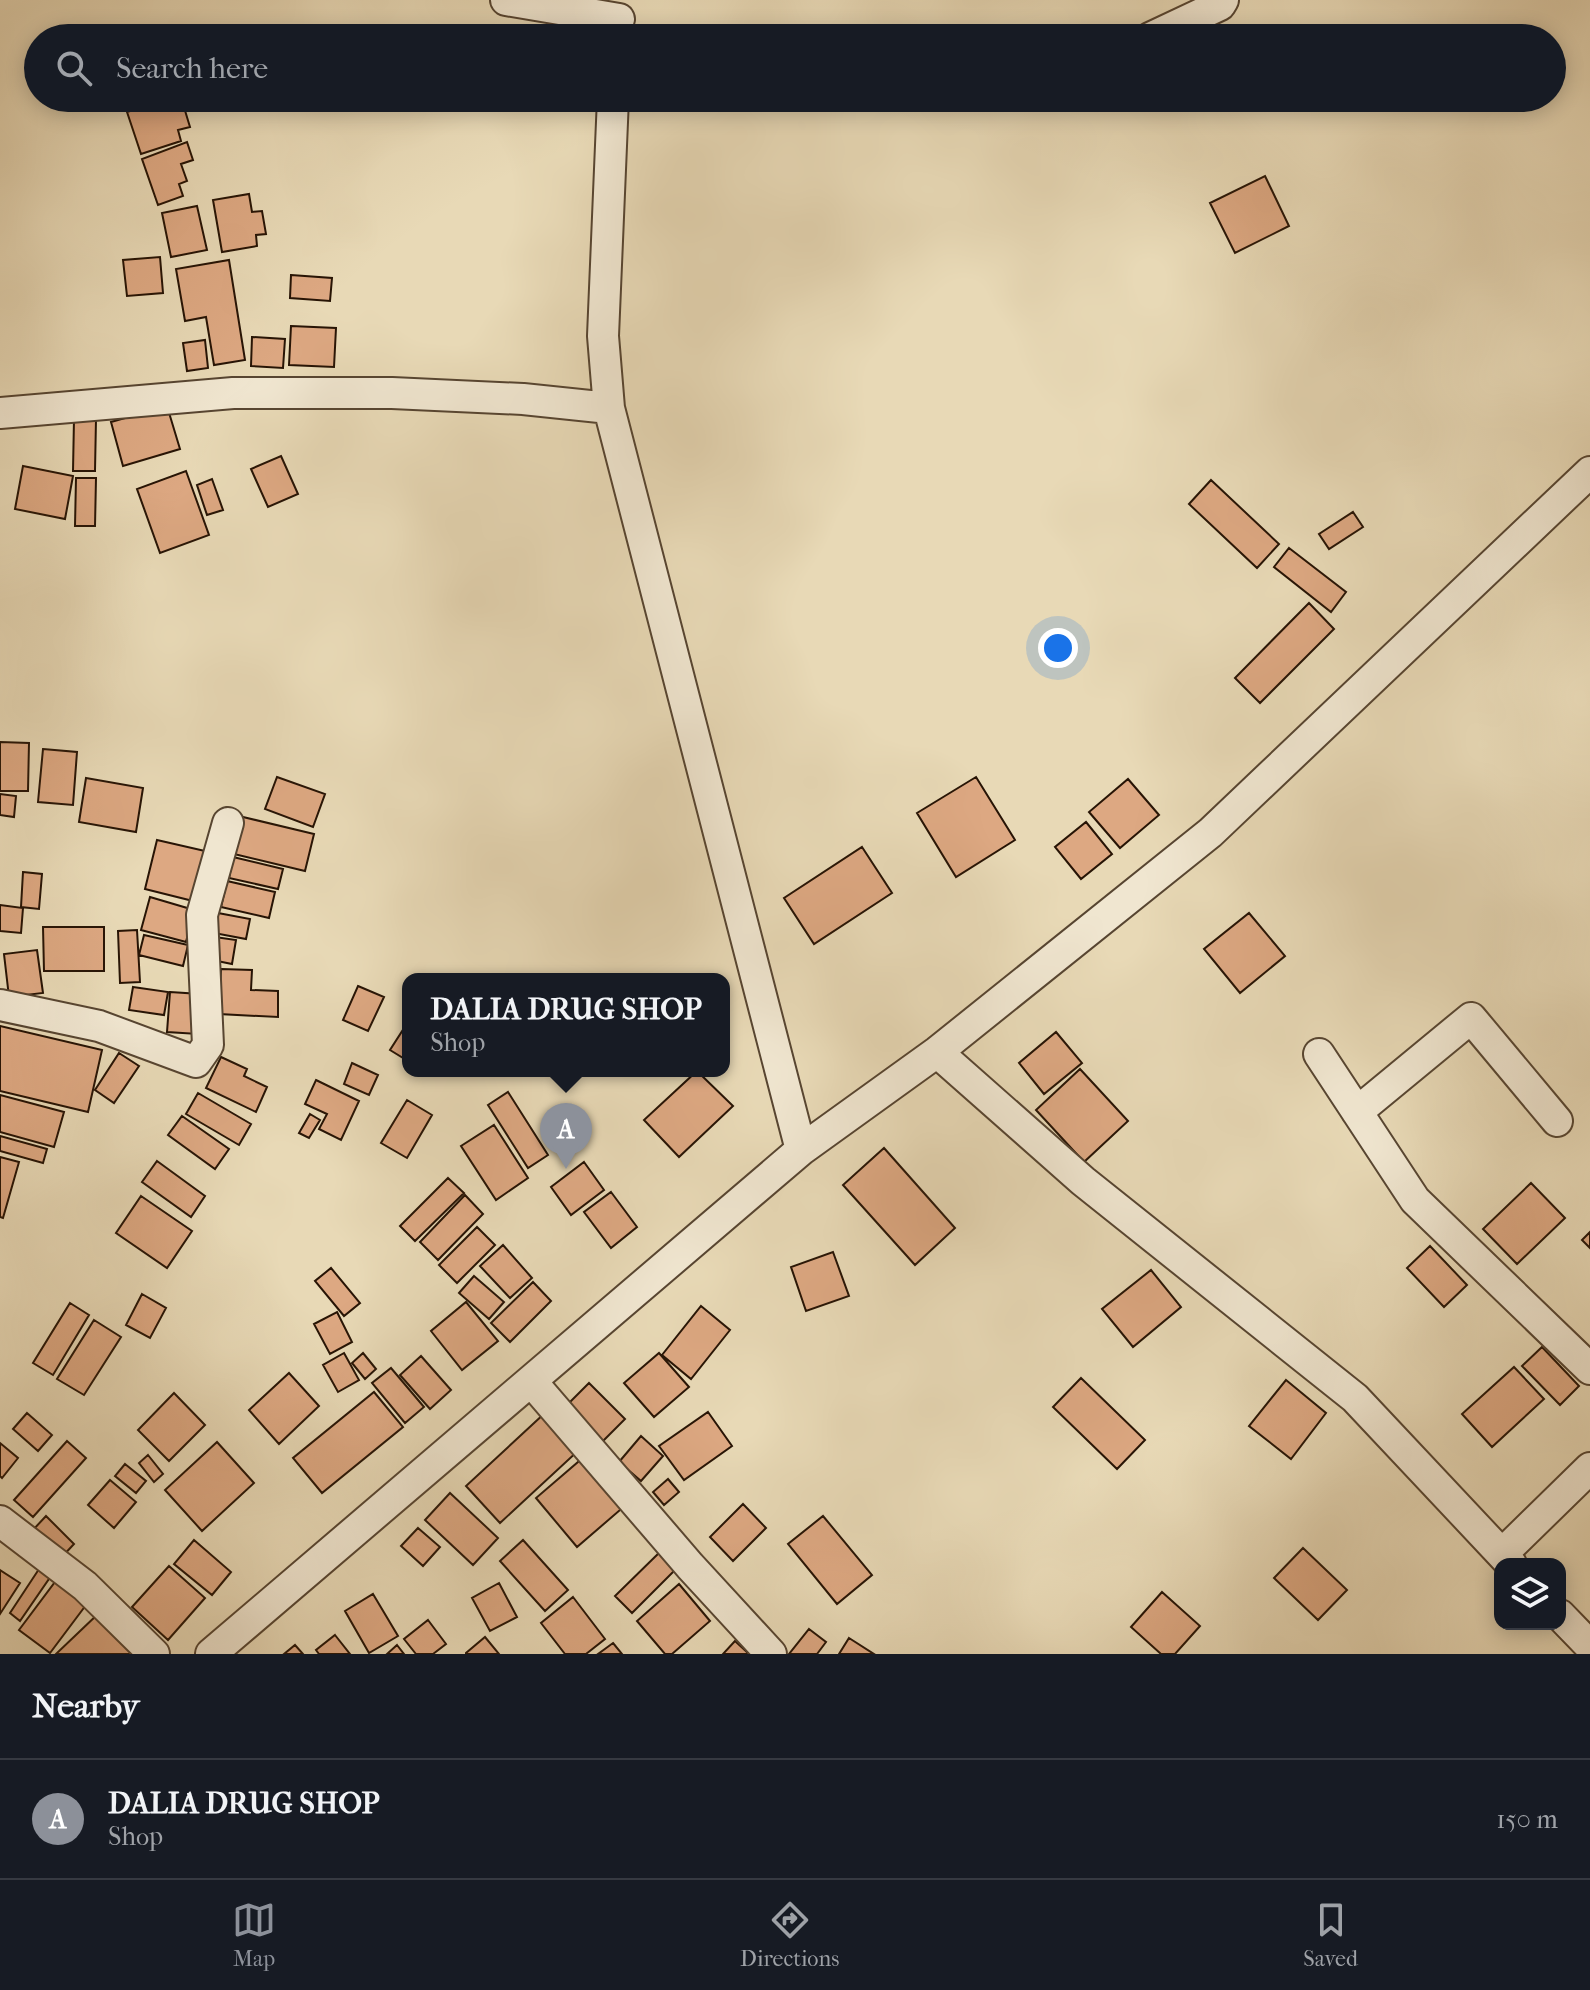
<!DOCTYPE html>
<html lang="en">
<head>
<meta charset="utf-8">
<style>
  :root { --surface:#171b24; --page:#242831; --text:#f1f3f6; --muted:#9ea1a6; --line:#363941; --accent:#8c9099 }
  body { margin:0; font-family:"IM FELL French Canon",serif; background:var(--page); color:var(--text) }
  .controls { position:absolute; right:24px; bottom:24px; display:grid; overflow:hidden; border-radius:16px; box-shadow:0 4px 20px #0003 }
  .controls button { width:72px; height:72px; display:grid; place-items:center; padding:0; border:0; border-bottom:2px solid var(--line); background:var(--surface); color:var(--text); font:40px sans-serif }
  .you { position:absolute; left:1058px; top:648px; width:28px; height:28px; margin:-20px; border:6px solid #fff; border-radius:50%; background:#1a73e8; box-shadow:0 0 0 12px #1a73e833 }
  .badge { display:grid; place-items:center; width:52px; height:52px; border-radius:50%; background:var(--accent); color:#fff; font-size:26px; font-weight:700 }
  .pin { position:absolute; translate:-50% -66px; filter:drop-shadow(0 2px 4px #0008) }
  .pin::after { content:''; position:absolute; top:42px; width:28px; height:24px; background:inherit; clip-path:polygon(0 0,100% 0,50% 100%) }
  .popup { position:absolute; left:402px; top:973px; width:328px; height:104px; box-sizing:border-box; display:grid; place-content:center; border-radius:16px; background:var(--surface); filter:drop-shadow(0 2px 6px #0005); font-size:26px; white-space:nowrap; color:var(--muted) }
  .popup b { font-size:30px; color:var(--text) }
  .popup::after { content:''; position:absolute; left:50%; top:100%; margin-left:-16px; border:16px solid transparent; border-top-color:var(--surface) }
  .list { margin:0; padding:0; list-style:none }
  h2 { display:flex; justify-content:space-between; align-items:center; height:104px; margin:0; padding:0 32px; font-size:34px }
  h2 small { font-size:26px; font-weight:400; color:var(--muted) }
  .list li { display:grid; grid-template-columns:52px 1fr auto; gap:24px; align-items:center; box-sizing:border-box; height:120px; padding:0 32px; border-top:2px solid var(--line) }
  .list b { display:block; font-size:30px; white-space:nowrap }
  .list p { margin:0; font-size:26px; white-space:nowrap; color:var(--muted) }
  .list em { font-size:26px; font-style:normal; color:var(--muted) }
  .icon { flex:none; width:44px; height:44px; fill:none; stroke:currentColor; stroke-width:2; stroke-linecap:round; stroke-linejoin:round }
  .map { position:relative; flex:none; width:1590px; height:1654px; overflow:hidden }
  .search { position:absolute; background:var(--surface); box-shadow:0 4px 20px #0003; left:24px; right:24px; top:24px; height:88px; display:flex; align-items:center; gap:20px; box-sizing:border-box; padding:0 28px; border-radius:44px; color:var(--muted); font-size:30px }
  .sheet { height:224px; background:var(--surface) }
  nav { display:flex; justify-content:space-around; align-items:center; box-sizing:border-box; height:112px; border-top:2px solid var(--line); background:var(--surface); font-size:22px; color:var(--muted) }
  nav a { display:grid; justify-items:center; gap:4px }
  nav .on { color:var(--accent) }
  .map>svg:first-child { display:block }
</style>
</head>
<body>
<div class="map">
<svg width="1590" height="1654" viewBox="0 0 1590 1654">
  <rect width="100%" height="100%" fill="#e8d9b6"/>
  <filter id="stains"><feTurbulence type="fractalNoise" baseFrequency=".0025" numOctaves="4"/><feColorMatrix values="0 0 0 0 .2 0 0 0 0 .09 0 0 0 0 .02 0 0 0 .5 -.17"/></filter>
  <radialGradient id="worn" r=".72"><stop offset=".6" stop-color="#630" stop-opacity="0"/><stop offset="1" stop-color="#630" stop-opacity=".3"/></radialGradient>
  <path fill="#dda882" stroke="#271405" stroke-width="2" d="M150,29L153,38H124Z
    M118,98H152L122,108Z
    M167,99L170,108L183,104L190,127L178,130L181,141L141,154L127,112Z
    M187,142L193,160L181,164L187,181L179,184L183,196L158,205L142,159Z
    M1265,176L1289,226L1235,253L1210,203Z
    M249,194L252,212L262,211L266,234L256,235L257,246L222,252L213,200Z
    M197,206L207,250L171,257L162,213Z
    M160,257L163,293L127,296L123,260Z
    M229,260L245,360L214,365L206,317L185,321L176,269Z
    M291,275L332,278L330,301L290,298Z
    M291,326L336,328L334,367L289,365Z
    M252,337L285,339L283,368L251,366Z
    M205,340L208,368L187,371L183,343Z
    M167,406L180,449L123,466L111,422Z
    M74,419H96L95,471H73Z
    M281,456L298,494L268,507L251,469Z
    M23,466L73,476L65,519L15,509Z
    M186,471L209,535L160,553L137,489Z
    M76,478H96L95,526H75Z
    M212,479L223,510L207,515L197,485Z
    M1211,480L1279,544L1257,568L1189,504Z
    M1353,512L1363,527L1329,549L1319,534Z
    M1289,548L1346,592L1331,612L1274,567Z
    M1309,603L1334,629L1260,703L1235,678Z
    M0,742L29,743L28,791H0Z
    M43,749L77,752L73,805L38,802Z
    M277,777L325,794L313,827L265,809Z
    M976,777L1015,840L956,877L917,813Z
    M86,778L143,788L136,832L79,822Z
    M1128,779L1159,815L1120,848L1089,812Z
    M0,794L16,796L14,817L0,815Z
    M243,817L314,834L305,871L234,854Z
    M1086,822L1112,854L1081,879L1055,847Z
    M157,840L205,851L193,901L145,889Z
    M862,847L892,893L814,944L784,898Z
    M233,857L283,869L278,889L229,878Z
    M23,872L42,874L39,909L21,907Z
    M227,881L275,892L269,918L221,907Z
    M150,897L194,910L186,942L141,930Z
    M0,905L23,908L21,933L0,931Z
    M218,913L250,919L246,939L214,933Z
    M1249,913L1285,956L1240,993L1204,949Z
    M43,927H104V971H44Z
    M137,930L140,982L120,983L118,931Z
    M144,935L188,945L183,966L139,955Z
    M215,937L236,940L232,964L212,960Z
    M37,950L43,993L9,997L4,954Z
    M221,969L252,970L251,990L278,991V1017L219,1014Z
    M358,986L384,997L368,1031L343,1020Z
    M133,987L168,992L164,1015L129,1010Z
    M170,992L200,994L198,1034L167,1032Z
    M408,1022V1061L390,1050Z
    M0,1026L102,1050L88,1112L0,1091Z
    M1056,1032L1082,1063L1044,1094L1019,1063Z
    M119,1053L139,1066L114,1103L95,1090Z
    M221,1057L247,1069L244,1076L267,1087L256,1112L206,1088Z
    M352,1063L378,1075L369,1095L344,1084Z
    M1080,1069L1128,1121L1084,1162L1036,1110Z
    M697,1071L733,1106L679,1157L644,1120Z
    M316,1080L359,1101L341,1140L319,1129L327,1114L305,1104Z
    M508,1092L548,1155L528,1168L488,1105Z
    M198,1093L251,1124L239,1145L186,1114Z
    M0,1095L64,1112L54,1147L0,1132Z
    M407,1100L432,1115L407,1158L381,1143Z
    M310,1114L320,1120L309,1138L299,1133Z
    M182,1116L229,1149L215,1169L168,1135Z
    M494,1125L528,1178L496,1200L461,1146Z
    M0,1136L47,1149L43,1163L0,1151Z
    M884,1148L955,1228L915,1265L843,1185Z
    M0,1157L19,1162L3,1218L0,1217Z
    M157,1161L205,1196L191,1217L142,1182Z
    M584,1162L604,1190L571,1215L551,1187Z
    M448,1178L464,1193L415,1241L400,1226Z
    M1531,1183L1565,1218L1517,1264L1483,1229Z
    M611,1192L637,1227L611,1248L584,1212Z
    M465,1195L483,1214L438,1260L420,1242Z
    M141,1196L192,1231L167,1268L116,1233Z
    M477,1227L495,1245L457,1283L439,1265Z
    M1590,1232V1248L1582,1240Z
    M503,1245L532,1278L510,1298L480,1266Z
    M1430,1246L1467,1285L1444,1307L1407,1268Z
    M833,1252L849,1296L806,1311L791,1267Z
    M331,1268L360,1303L344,1316L315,1281Z
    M1151,1270L1181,1307L1133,1347L1102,1309Z
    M474,1276L504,1302L489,1319L459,1293Z
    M533,1282L551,1301L510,1342L491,1323Z
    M142,1294L166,1308L150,1338L126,1325Z
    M466,1302L498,1341L462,1370L431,1331Z
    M70,1303L89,1315L53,1375L33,1363Z
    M701,1306L730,1330L691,1379L662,1355Z
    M337,1312L352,1342L330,1354L314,1324Z
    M94,1320L121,1337L84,1395L57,1379Z
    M1542,1347L1579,1386L1560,1405L1522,1366Z
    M344,1353L359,1380L338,1392L323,1365Z
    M363,1353L376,1369L365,1379L352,1363Z
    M659,1353L689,1387L654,1417L624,1383Z
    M421,1356L451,1390L430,1409L400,1375Z
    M1514,1367L1544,1399L1492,1447L1462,1414Z
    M391,1368L424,1407L405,1423L372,1383Z
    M289,1373L319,1406L279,1444L249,1410Z
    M1081,1378L1145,1440L1117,1469L1053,1407Z
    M1286,1380L1326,1413L1291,1459L1249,1426Z
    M589,1383L625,1419L603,1441L567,1405Z
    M374,1392L403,1427L322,1493L293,1458Z
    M174,1393L205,1425L169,1461L138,1430Z
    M546,1412L580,1449L500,1523L466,1486Z
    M708,1412L732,1446L684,1480L659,1446Z
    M27,1413L52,1435L38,1451L13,1429Z
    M641,1436L663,1456L641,1481L619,1462Z
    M67,1441L86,1458L33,1517L14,1500Z
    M217,1442L254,1483L202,1531L165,1490Z
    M0,1443L18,1458L2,1478L0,1476Z
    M148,1455L163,1474L154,1482L139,1463Z
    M585,1456L627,1504L577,1547L536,1498Z
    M125,1464L146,1481L136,1493L115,1476Z
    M668,1479L679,1492L664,1505L653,1492Z
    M110,1480L136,1502L114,1528L88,1505Z
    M450,1493L498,1538L473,1565L425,1520Z
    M743,1504L766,1528L733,1561L710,1537Z
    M46,1516L74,1544L60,1559L32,1531Z
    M823,1516L872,1575L837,1604L788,1544Z
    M418,1528L440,1547L423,1566L401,1546Z
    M194,1540L231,1572L212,1595L174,1564Z
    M523,1540L568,1590L545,1611L500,1561Z
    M1303,1548L1347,1590L1318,1620L1274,1578Z
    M663,1549L679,1566L632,1613L615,1596Z
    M41,1566L53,1573L20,1621L10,1613Z
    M169,1566L205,1598L168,1640L132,1607Z
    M0,1570L20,1583L0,1614Z
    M55,1582L86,1605L50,1653L19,1630Z
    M499,1583L517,1617L490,1631L472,1598Z
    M679,1584L710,1621L672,1654H665L637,1621Z
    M1162,1592L1200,1626L1175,1654H1161L1131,1627Z
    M373,1594L398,1636L369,1653L345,1611Z
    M573,1597L605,1639L586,1654H565L541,1623Z
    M99,1613L139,1654H56Z
    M428,1620L446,1644L433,1654H416L404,1639Z
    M809,1629L826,1642L817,1654H789Z
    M335,1635L350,1654H319L316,1650Z
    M485,1637L499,1654H466V1653Z
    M849,1638L874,1654H839Z
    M735,1641L749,1654H723Z
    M613,1643L622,1654H598Z
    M295,1645L303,1654H284Z
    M397,1645L404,1654H387Z"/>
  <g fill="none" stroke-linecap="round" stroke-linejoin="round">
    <g stroke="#574531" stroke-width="34">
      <path id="minor" d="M506,0L619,19
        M1150,38L1220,5L1223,0
        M613,98L603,336L609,408L801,1150
        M0,413L233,393H392L523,399L609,408
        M0,1005L99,1026L196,1062L208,1045L202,915L228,823
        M937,1052L1083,1181L1355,1398L1511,1564
        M1319,1054L1415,1200L1590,1369
        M1357,1112L1471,1018L1557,1121
        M531,1381L690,1566L771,1654
        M0,1521L85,1586L154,1654
        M1502,1554L1590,1468
        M1560,1615L1590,1646
        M211,1654L801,1150L937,1052L1210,833L1590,472"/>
    </g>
    <use href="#minor" stroke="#f0e6d0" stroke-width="30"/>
  </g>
  <rect width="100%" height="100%" filter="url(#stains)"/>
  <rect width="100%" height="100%" fill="url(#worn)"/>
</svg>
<div class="controls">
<button><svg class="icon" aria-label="layers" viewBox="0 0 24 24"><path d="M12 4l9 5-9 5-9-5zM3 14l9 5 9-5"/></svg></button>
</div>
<div class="you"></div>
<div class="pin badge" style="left:566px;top:1169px">A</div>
<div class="popup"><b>DALIA DRUG SHOP</b>Shop</div>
<div class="search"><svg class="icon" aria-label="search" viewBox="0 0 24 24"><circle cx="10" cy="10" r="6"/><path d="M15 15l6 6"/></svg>Search here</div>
</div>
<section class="sheet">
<h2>Nearby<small></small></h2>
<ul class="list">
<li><span class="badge">A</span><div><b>DALIA DRUG SHOP</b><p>Shop</p></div><em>150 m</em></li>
</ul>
</section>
<nav>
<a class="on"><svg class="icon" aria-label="map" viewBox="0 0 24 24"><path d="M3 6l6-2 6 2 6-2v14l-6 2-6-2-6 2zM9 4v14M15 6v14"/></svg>Map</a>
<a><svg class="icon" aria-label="directions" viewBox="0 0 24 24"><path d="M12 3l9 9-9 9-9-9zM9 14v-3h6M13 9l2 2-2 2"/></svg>Directions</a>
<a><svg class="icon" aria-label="saved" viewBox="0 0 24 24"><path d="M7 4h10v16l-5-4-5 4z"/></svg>Saved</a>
</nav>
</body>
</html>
